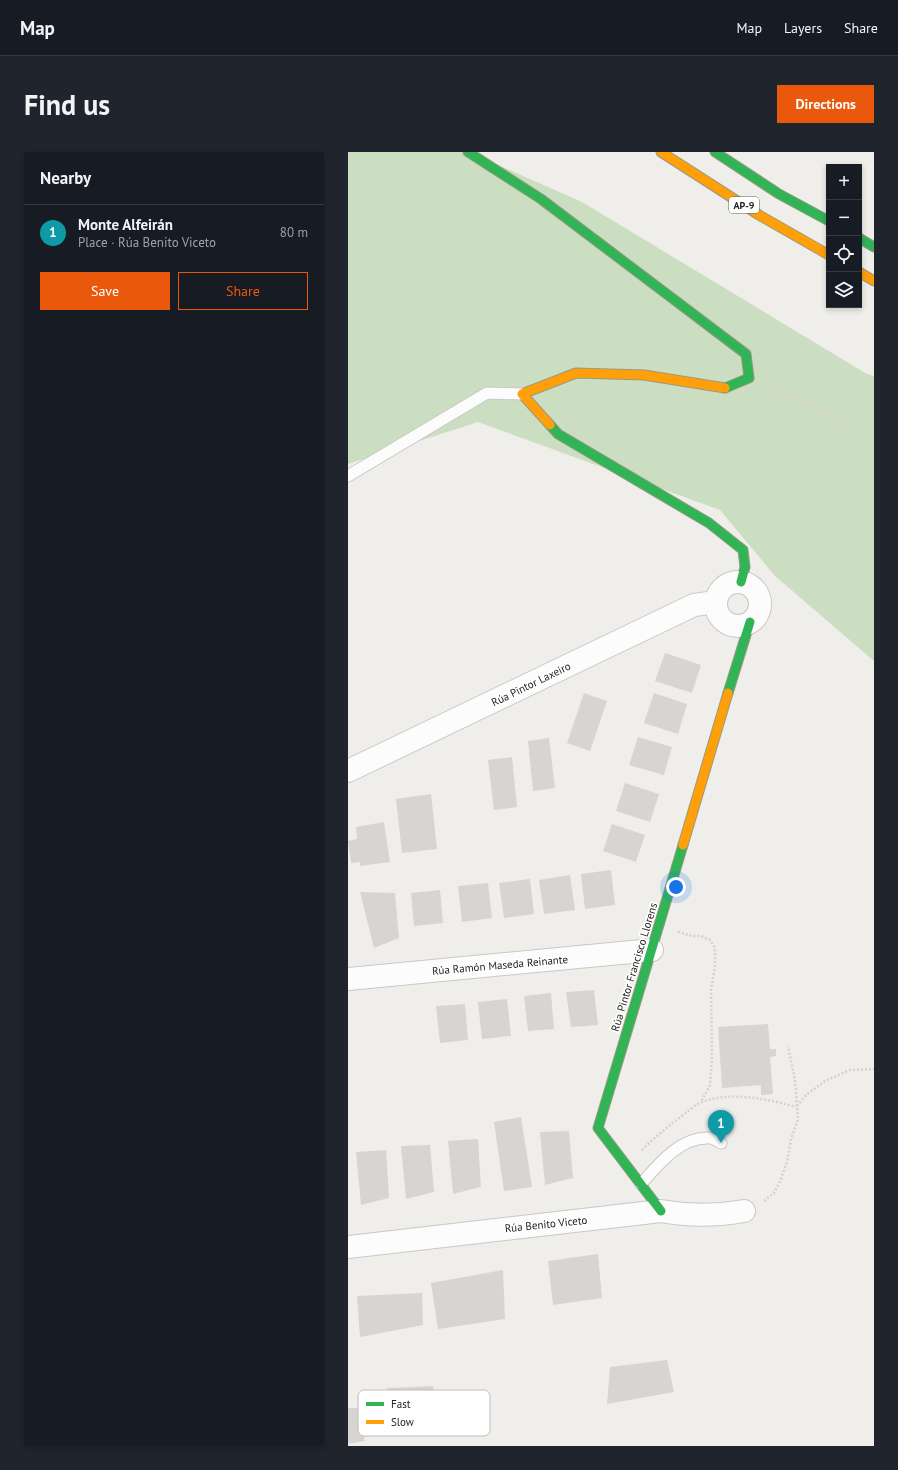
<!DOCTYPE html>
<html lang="en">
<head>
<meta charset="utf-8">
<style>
  :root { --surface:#171b24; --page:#20242c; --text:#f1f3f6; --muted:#9ea1a6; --line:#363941; --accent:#ea580c }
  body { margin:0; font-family:"PT Sans",sans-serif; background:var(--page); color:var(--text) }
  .controls { position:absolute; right:12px; top:12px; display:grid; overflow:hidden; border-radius:0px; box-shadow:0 2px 6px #0003 }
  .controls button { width:36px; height:36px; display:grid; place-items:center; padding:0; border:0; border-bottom:1px solid var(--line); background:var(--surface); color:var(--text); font:20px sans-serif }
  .you { position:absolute; left:328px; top:735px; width:14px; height:14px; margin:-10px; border:3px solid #fff; border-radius:50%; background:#1a73e8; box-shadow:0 0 0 6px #1a73e833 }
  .badge { display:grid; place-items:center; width:26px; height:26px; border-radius:50%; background:var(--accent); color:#fff; font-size:13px; font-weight:700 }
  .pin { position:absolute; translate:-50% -33px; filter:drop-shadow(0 1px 2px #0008) }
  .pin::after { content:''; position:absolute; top:21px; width:14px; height:12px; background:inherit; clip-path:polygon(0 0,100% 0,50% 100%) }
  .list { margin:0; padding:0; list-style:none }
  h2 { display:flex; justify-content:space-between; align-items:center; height:52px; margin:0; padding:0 16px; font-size:17px }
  h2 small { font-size:13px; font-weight:400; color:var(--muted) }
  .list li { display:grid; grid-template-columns:26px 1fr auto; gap:12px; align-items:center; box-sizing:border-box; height:56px; padding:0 16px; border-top:1px solid var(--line) }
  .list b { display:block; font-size:15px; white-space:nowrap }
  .list p { margin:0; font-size:13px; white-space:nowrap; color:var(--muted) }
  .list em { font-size:13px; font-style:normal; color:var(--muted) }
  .actions { display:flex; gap:8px; padding:12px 16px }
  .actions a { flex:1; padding:9px 0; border:1px solid var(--accent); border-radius:0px; text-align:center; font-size:14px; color:var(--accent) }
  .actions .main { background:var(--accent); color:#fff }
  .icon { flex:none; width:22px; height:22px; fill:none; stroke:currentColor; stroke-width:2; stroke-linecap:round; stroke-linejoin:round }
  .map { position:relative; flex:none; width:526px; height:1294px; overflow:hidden; border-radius:0px }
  header { display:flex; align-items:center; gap:24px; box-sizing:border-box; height:56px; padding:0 20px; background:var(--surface); border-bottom:1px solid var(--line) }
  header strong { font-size:19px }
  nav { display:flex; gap:22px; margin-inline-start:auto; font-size:14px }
  .intro { display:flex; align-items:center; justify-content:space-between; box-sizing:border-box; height:96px; padding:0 24px }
  h1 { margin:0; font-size:28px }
  .button { padding:10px 18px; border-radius:0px; background:var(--accent); color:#fff; font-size:14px; font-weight:700 }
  main { display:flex; gap:24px; padding:0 24px }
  aside { flex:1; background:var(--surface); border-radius:0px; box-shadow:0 2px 6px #0003 }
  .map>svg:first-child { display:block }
</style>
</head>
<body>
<header>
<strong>Map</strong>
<nav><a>Map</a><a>Layers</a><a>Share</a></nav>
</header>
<div class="intro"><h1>Find us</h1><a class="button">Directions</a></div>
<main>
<aside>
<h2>Nearby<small></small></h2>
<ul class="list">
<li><span class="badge" style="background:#0f9aa8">1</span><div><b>Monte Alfeirán</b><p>Place · Rúa Benito Viceto</p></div><em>80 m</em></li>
</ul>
<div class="actions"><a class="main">Save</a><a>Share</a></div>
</aside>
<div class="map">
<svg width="526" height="1294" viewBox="0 0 526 1294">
  <rect width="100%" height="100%" fill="#f0eeeb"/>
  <path fill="#cbdec1" d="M0,0H121L234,50L519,222L526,224V509L427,424L372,358L130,270L0,312Z"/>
  <path fill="#d7d4d2" d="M317,501L353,513L344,541L307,529Z
    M236,541L259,549L242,599L219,591Z
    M306,541L339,552L330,582L296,571Z
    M290,585L324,595L316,623L281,613Z
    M201,586L207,636L185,639L180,589Z
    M164,605L169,655L146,658L140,608Z
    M277,631L311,642L302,670L268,659Z
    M83,642L89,697L54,701L48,647Z
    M36,670L42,710L12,714V710L3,711L0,689L9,687L8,675Z
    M264,672L297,683L288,710L255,699Z
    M263,718L267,753L237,757L233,722Z
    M222,723L227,758L196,762L191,728Z
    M182,727L186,762L156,766L151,731Z
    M140,731L144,766L114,770L110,734Z
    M92,738L95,771L66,774L63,741Z
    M12,740L47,741L51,786L26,796Z
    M246,838L250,873L223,875L218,840Z
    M203,841L206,877L180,879L176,844Z
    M159,847L163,884L134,887L130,850Z
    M117,852L120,888L92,891L88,854Z
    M420,872L422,897H428V904L422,905L425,942L413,943V933L374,936L370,875Z
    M173,965L184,1035L156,1039L146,970Z
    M221,979L225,1026L197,1033L192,980Z
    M130,987L133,1035L105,1042L100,989Z
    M82,993L86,1040L58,1047L53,994Z
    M38,998L41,1046L13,1053L8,1000Z
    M250,1102L254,1146L205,1153L200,1109Z
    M155,1118L157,1167L90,1177L83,1131Z
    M74,1141L75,1173L12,1185L9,1144Z
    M319,1208L326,1240L259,1252L262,1215Z
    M85,1234L89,1277L44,1283L39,1236Z
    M0,1256H18L16,1289L0,1292Z"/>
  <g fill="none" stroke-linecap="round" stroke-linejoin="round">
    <g stroke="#c9c8c7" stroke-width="13">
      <path id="lane" d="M0,324L139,241L174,242
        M293,1032C310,1013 331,986 359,986C364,985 369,989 373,991"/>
    </g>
    <g stroke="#c9c8c7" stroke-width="24">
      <path id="street" d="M368 452a22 22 0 1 1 44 0a22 22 0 1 1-44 0Z
        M0,619L346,453L368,450
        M0,827L304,798
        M0,1095L313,1059C341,1064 368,1064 396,1059"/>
    </g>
    <g stroke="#999a82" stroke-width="11">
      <path id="fast" d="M120,0L193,47L398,202L401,226L377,236
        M367,0L431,42L481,69
        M511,86L526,95
        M202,273L210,282L361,371L395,398L397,415L393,430
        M380,541L402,470
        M313,1059L250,976L335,693"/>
    </g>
    <g stroke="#999a82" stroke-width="11">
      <path id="slow" d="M313,0L411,63L481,103
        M511,120L526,129
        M202,273L174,242L228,221L296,223L377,236
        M335,693L380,541"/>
    </g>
    <path stroke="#dccecd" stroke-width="2.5" stroke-dasharray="2 2" stroke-linecap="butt" d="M420,235L488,265L526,292
      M330,780L344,784H353L362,788L367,796V814L363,838L364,905L362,933L353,950
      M449,954L458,943L477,929L502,918L526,917
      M294,998C308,984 323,972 339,960C343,957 348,952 354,950C381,939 421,947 448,955
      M416,1049L426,1041L433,1027L439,1010L443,987L450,967L447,928L440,894"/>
    <use href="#lane" stroke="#fdfcfc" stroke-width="11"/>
    <use href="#street" stroke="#fdfcfc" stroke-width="22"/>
    <use href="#fast" stroke="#30b455" stroke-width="9"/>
    <use href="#slow" stroke="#ff9f0a" stroke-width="9"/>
  </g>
  <g text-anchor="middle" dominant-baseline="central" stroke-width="3.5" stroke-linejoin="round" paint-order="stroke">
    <rect fill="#fff" stroke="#646464" stroke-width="1" x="381" y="45" width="30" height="16" rx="3"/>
    <g font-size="10" font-weight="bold" fill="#222">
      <text x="396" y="53">AP-9</text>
    </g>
    <g font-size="11" fill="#222" stroke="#fff">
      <text transform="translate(183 532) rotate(-26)">Rúa Pintor Laxeiro</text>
      <text transform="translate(152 813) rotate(-5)">Rúa Ramón Maseda Reinante</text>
      <text transform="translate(286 815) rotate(-73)">Rúa Pintor Francisco Llorens</text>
      <text transform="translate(198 1072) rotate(-6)">Rúa Benito Viceto</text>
    </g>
  </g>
  <rect x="10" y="1238" width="132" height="46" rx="6" fill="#fff" stroke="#bdbdbd" stroke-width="1"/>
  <rect x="18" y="1250" width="18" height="4" fill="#30b455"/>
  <rect x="18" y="1268" width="18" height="4" fill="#ff9f0a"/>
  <g font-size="11" fill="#222">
    <text x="43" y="1256">Fast</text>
    <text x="43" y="1274">Slow</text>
  </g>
</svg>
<div class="controls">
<button>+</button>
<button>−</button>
<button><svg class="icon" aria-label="locate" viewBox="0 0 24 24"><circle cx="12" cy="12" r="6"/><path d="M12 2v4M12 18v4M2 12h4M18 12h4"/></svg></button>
<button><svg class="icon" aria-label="layers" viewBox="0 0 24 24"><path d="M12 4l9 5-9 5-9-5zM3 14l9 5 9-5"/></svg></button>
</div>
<div class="you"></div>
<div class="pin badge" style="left:373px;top:991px;background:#0f9aa8">1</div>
</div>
</main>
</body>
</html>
